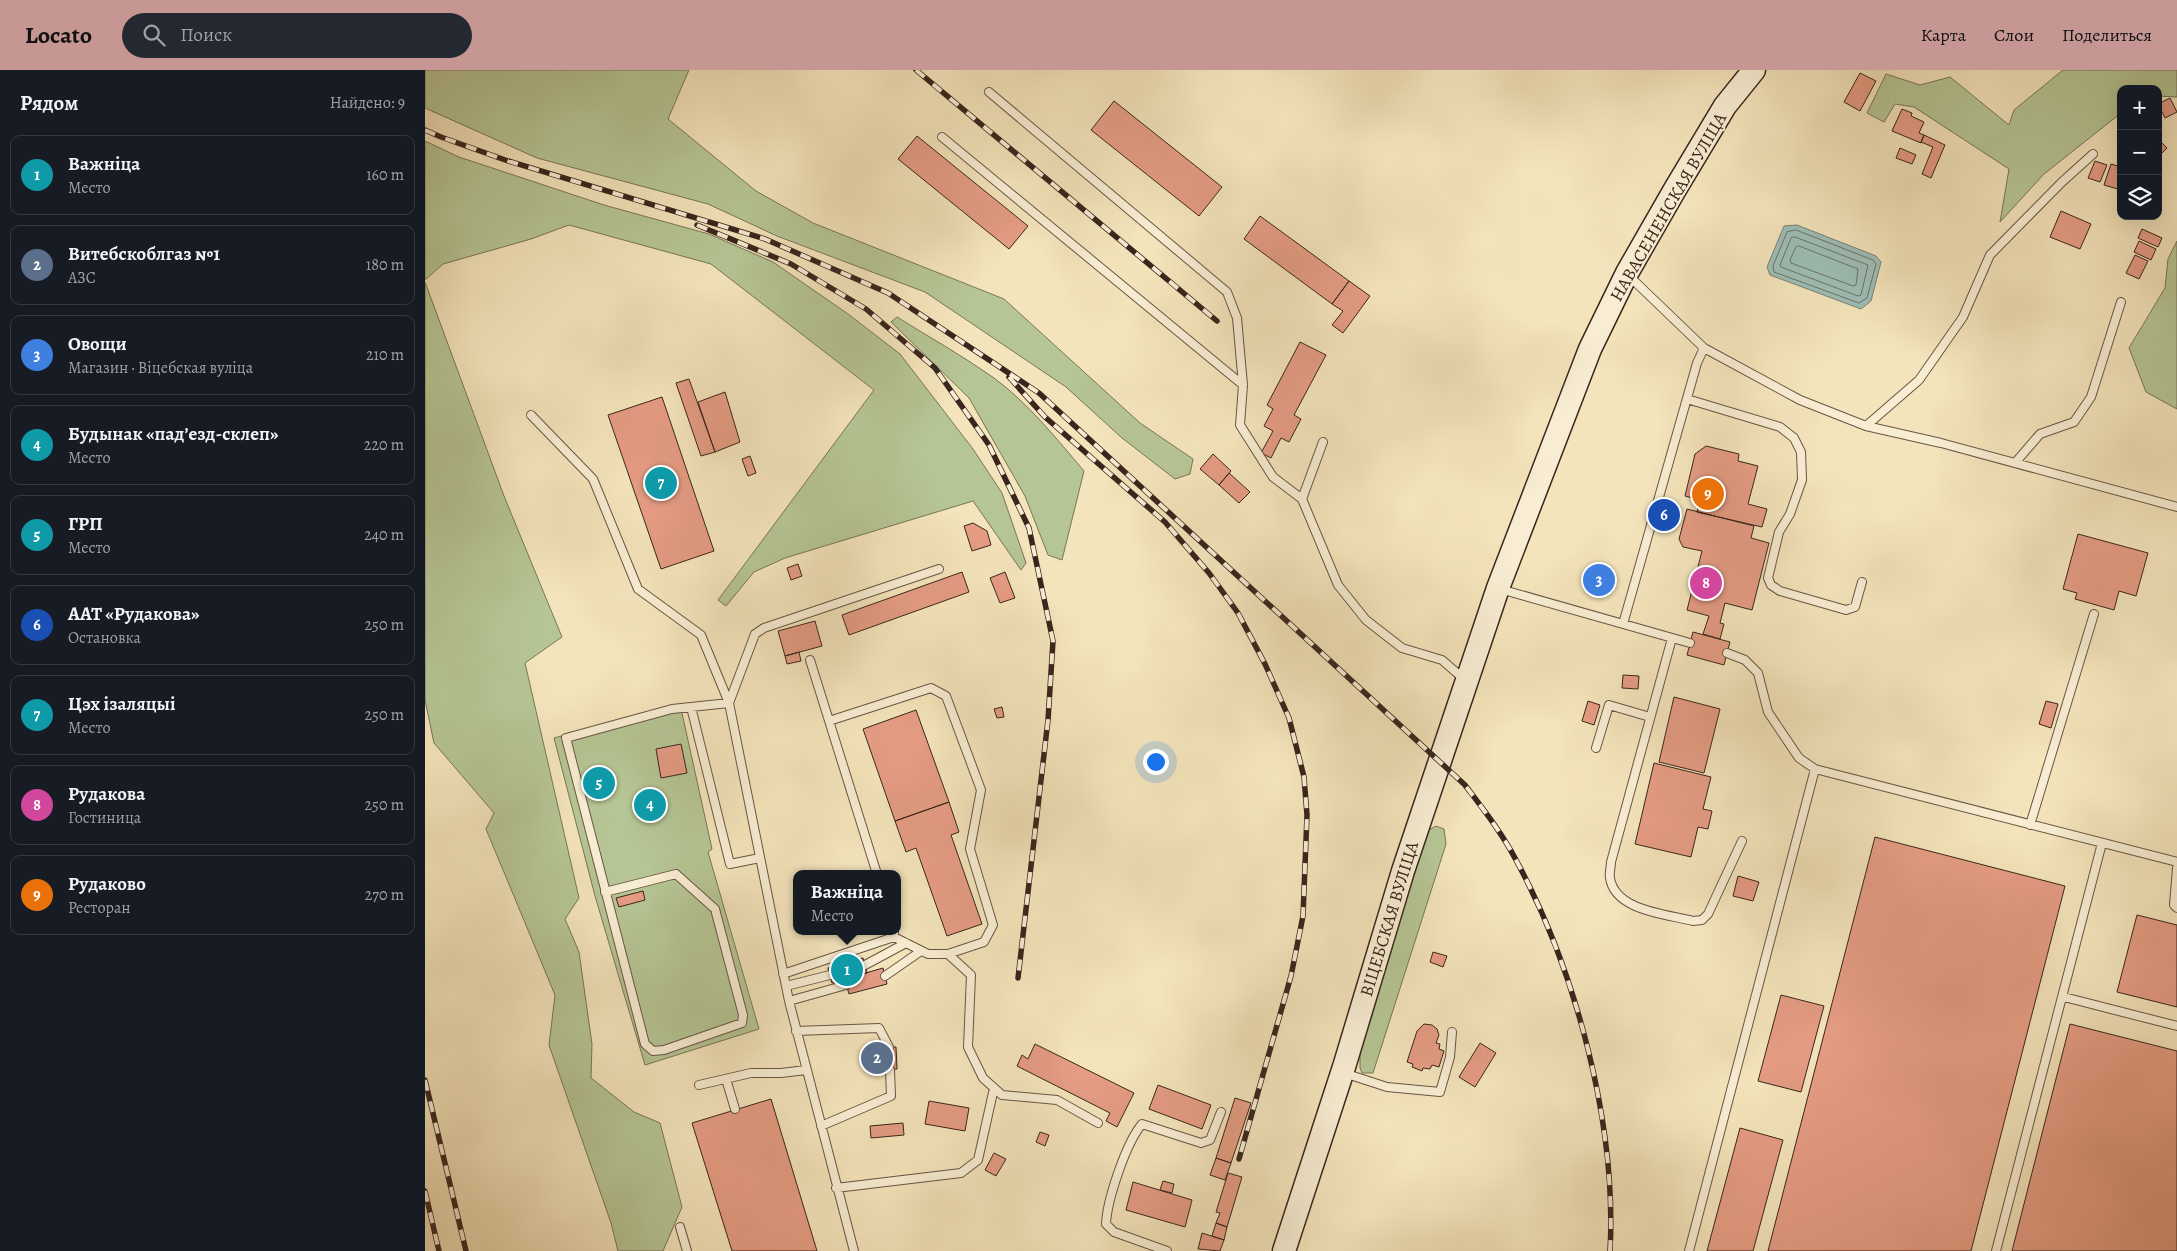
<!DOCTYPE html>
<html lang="ru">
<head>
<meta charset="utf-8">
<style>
  :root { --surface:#171b24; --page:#242831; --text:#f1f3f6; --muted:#9ea1a6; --line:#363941; --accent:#c59692 }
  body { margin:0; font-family:Alegreya,serif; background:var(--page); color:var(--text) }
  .controls { position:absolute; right:15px; top:15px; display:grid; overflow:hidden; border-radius:10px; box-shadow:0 5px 20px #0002 }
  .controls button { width:45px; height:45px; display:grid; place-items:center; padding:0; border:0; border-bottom:1px solid var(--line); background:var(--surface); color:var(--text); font:25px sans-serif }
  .you { position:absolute; left:730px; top:691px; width:18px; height:18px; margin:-12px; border:4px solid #fff; border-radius:50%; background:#1a73e8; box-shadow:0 0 0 8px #1a73e833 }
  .badge { display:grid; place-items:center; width:32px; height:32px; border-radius:50%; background:var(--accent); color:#fff; font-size:16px; font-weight:700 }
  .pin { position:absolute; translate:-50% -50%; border:2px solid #fff; box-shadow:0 1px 5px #0006 }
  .popup { position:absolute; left:368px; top:800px; width:108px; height:65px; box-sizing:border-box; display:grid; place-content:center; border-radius:10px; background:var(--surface); filter:drop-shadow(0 1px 4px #0005); font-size:16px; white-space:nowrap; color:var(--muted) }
  .popup b { font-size:19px; color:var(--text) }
  .popup::after { content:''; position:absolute; left:50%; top:100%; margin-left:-10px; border:10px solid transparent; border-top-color:var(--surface) }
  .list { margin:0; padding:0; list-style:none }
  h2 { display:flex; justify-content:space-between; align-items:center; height:65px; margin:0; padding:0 20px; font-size:21px }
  h2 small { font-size:16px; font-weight:400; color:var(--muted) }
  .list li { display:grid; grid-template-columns:32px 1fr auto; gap:15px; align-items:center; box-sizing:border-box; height:80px; margin:0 10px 10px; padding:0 10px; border:1px solid var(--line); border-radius:10px }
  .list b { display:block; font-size:19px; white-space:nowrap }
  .list p { margin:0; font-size:16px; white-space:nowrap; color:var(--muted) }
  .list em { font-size:16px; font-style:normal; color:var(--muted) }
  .icon { flex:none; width:28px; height:28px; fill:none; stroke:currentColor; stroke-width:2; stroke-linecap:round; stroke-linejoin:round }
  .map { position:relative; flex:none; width:1752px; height:1181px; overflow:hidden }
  header { display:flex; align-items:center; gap:30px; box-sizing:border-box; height:70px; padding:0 25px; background:var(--accent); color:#111 }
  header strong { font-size:24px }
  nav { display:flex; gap:28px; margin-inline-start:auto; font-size:18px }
  .search { width:350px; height:45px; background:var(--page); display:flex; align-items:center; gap:12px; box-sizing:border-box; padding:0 18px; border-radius:28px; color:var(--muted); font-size:19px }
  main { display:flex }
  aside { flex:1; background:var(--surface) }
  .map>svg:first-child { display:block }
</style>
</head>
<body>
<header>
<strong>Locato</strong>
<div class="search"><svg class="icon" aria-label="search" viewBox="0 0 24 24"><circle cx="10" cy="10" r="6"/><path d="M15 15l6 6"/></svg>Поиск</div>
<nav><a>Карта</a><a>Слои</a><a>Поделиться</a></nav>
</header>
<main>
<aside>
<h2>Рядом<small>Найдено: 9</small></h2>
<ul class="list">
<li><span class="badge" style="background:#0f9aa8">1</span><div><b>Важніца</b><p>Место</p></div><em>160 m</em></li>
<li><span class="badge" style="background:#5c6f8a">2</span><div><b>Витебскоблгаз №1</b><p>АЗС</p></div><em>180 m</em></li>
<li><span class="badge" style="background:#3f7fe0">3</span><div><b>Овощи</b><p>Магазин · Віцебская вуліца</p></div><em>210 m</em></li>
<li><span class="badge" style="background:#0f9aa8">4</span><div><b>Будынак «падʼезд-склеп»</b><p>Место</p></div><em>220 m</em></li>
<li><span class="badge" style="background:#0f9aa8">5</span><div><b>ГРП</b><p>Место</p></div><em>240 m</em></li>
<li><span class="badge" style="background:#1a4fb4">6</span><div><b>ААТ «Рудакова»</b><p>Остановка</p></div><em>250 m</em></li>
<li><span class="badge" style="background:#0f9aa8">7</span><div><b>Цэх ізаляцыі</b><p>Место</p></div><em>250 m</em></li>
<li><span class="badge" style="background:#d1479c">8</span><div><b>Рудакова</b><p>Гостиница</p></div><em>250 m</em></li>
<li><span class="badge" style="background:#e8710a">9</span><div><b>Рудаково</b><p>Ресторан</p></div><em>270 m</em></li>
</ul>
</aside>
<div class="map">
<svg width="1752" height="1181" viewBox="0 0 1752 1181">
  <rect width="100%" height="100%" fill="#f4e4bb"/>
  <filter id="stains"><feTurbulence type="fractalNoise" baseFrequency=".004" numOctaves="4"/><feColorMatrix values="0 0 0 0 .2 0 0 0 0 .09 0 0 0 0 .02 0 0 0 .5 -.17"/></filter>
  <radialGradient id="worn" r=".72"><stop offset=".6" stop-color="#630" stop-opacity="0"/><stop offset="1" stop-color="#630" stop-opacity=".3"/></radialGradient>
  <path fill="#b6c594" stroke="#787558" d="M0,0H264L243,49L331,121L388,153L579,229L715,353L768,389L765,404L750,409L697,368L641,317L500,222L352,166L283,134L112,88L0,38Z
    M1638,0H1752V27L1733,26V19L1730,18L1696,19V43L1619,104L1575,152L1584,99L1489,37L1470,34L1459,52L1442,43L1461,4L1495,15L1525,7L1584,55L1589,40Z
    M0,71L34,87L179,135L284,164L348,192L423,244L475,284L548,379L577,423L601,493L596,500L548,431L360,488L329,502L301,536L293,530L449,320L286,194L144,155L106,169L18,194L0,210Z
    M1752,171V339L1721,322L1704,278L1740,218L1743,189Z
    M0,212L79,426L137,567L100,593L154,828L140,849L154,882L167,974L166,1008L209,1042L235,1053L257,1137L238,1181H193L186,1153L124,975L130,925L61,759L69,743L9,673L0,630Z
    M472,247C504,267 538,286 569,308C604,334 631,368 659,401L637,490L623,485L600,426L544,328L466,252Z
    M255,634L287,779L283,782L334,959L220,995L170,826L129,668Z
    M1011,756L1019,759L1021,774L948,1003H937L935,998V978L1002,761Z"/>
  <path fill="#9dbeb6" stroke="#758179" d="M1372,155L1451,186L1456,192L1446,231L1436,239L1345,205L1342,197L1359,156Z"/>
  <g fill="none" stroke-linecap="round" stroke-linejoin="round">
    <path stroke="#6b726a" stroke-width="1" d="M1371,160L1448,190L1451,194L1442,228L1434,233L1349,202L1348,196L1362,162Z
      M1370,167L1443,195L1436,225L1433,226L1356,197L1355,195L1366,168Z
      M1374,176L1433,199L1431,215L1428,216L1366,193L1365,190L1371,177Z"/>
  </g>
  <path fill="#e59c83" stroke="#39251d" d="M1435,3L1451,11L1435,41L1419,32Z
    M1745,28L1752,42L1740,48L1733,34Z
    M689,31L797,117L774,146L666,60Z
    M1477,39L1487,43L1486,46L1499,52L1494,63L1499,65L1496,73L1467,61Z
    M1499,65L1520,75L1506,108L1497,104L1508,77L1496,72Z
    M492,66L603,156L584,179L473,89Z
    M1734,70L1742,78L1733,87V70Z
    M1475,78L1491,85L1487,94L1471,88Z
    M1670,91L1682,95L1675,112L1663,108Z
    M1686,94L1696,97V120L1679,115Z
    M1636,141L1666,154L1655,179L1625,167Z
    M835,146L924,211L907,234L819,169Z
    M1717,159L1737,168L1733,177L1713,168Z
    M1714,171L1731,179L1726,190L1709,182Z
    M1710,185L1723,191L1714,209L1701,203Z
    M924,211L945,226L918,263L907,255L918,241L907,234Z
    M875,272L901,285L869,345L876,349L864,372L856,368L846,388L836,383L848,361L839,356L848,339L842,335Z
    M264,309L290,382L276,386L251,313Z
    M300,322L315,372L290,382L273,332Z
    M237,327L289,481L236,499L183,345Z
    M1281,376L1314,384L1313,391L1333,396L1323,434L1342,439L1337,457L1272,442L1275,430L1260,426L1270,384Z
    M788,384L806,401L794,415L775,399Z
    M325,386L331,403L323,406L317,389Z
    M804,403L825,422L814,433L794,415Z
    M1262,439L1329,456L1326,468L1344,473L1327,540L1300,533L1295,553L1299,554L1295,569L1278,564L1284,546L1262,540L1277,481L1258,477L1254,469Z
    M548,453L562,461L566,475L547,481L539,456Z
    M1653,464L1723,483L1711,526L1694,521L1689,540L1650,529L1652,523L1638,519Z
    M373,494L377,506L366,510L362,498Z
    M1165,501L1185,507L1182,519L1162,514Z
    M537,502L544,522L424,565L417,545Z
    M580,502L590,528L575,533L565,508Z
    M390,551L397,576L360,586L353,561Z
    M1268,562L1305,572L1299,595L1262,585Z
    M374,582L376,591L362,594L360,586Z
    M1198,605L1214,606L1213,619L1197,618Z
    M1249,627L1295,639L1279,703L1234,692Z
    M1163,631L1175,635L1169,655L1157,651Z
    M1621,631L1633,634L1626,658L1614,654Z
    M577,637L579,647L572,648L569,639Z
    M491,640L524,732L470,751L438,659Z
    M256,674L262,703L236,708L231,679Z
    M1229,693L1286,707L1278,739L1287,741L1283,759L1273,757L1266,787L1210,774Z
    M180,704L181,721L169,722L167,705Z
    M230,723L235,744L221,748L216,726Z
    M524,732L534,762L526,765L557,854L522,866L491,778L481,782L470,751Z
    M1450,767L1640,816L1546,1181H1343Z
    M1313,806L1334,812L1328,831L1308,826Z
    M218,821L220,830L194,837L191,828Z
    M1712,845L1752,855V937L1692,922Z
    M1008,882L1022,886L1018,897L1005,892Z
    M438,888L442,903L407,913L403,898Z
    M458,898L462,914L424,924L420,909Z
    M1356,925L1399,936L1376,1022L1333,1011Z
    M999,954L1007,955L1012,959L1014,965L1011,973L1015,974L1014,979L1019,981L1014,997L1007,995L1005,999L998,998L997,1001L987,997L988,994L982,992L992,961Z
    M1645,954L1752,981V1181H1587Z
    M1055,973L1071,983L1050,1017L1034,1007Z
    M610,974L709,1023L692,1057L681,1051L685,1043L592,996L597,985L603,989Z
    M471,977L472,999L446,1001L444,978Z
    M733,1015L786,1035L777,1059L724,1039Z
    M810,1028L826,1033L806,1093L791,1088Z
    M346,1029L392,1181H307L267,1053Z
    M504,1031L544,1038L540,1061L500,1054Z
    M478,1053L479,1065L446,1068L445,1056Z
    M1315,1058L1358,1070L1328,1181H1282Z
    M615,1062L624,1065L620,1076L611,1072Z
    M569,1083L581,1089L571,1106L560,1100Z
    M791,1088L806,1093L800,1110L785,1105Z
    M803,1103L817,1107L802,1157L791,1153L795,1143L791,1142Z
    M738,1111L749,1114L747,1123L735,1120Z
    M708,1112L767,1130L760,1157L701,1140Z
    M791,1153L802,1157L799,1170L787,1166Z
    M777,1163L799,1170L795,1181L773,1179Z"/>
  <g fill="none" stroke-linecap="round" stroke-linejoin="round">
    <g stroke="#685544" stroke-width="10">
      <path id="lane" d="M564,22L802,222L812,248L818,315L815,355L848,407L877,429L913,515L941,550L977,578L1017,590L1040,610
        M517,67L818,315
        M1203,205L1279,278L1375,330L1441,356L1516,373L1752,437
        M1262,329L1355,357L1369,368L1376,382L1377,410L1365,444L1354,462L1343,508L1346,515L1355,521L1421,540L1430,537L1437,512
        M106,345L168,409L213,519L276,565L304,633L247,639L141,668L220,974L228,981L239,980L317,953L318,945L290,839L251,804L180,822
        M1441,356L1494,310L1538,247L1565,185L1637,112L1668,84
        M1590,393L1615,364L1649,352L1666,327L1696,232
        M877,429L898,372
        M1075,519L1265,573
        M1198,554L1272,293L1279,278
        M1247,568L1186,792C1186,797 1184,803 1185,808C1190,841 1242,844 1268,851L1277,850L1283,844L1317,771
        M1302,583L1320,590L1333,603L1343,642L1374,688L1390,699L1752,792
        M385,590L452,804
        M266,637L305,794L335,788
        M404,651L506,618L521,626L556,720L545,779L568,855L559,872L523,884H503L469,867
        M1171,678L1184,635L1225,647
        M1605,755L1669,544
        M1752,798L1749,835L1752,838
        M523,884L546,905L543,977L558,1008L577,1025L632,1030L673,1053
        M440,895L481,873
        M358,904L469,867V861
        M460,906L496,881
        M361,916L405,905
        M1639,927L1752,956
        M364,931L421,915
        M371,961L454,958L464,977
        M919,1003L962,1017L1015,1022L1025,987L1027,962
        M301,1009L310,1039
        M274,1015L326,1003H356L381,1000
        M396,1056L466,1026L465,1000
        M411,1118L536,1103L553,1090L569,1018
        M255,1157L262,1181
        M429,1181L364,931L304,633L330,564L339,558L514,499
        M742,1181L689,1162L681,1154C682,1130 701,1073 717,1054L776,1073L785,1070L796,1042
        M1264,1181L1390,699
        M1571,1181L1677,773"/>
    </g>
    <g stroke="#39251d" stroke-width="25">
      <path id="secondary" d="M859,1181L919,997L978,801L1073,518L1165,279L1202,203L1249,121L1300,36L1329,0"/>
    </g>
    <use href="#lane" stroke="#f8edd3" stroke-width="8"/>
    <use href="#secondary" stroke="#f8edd3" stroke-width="22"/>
    <g stroke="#39251d" stroke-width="5.5">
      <path id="rail" d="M491,0L792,251
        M0,60L16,67L83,91L340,169L463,223L614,323L1040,715C1058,739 1077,763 1091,790C1151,901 1192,1055 1185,1181
        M272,155L366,194L441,239L510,298L564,375L604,458L628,571L623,650L593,908
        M584,307L620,347L740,452L784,503L813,543L840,594L864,648L879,707L882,745L878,846L866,906L814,1089
        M0,1010L41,1181
        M0,1121L14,1181"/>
    </g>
    <use href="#rail" stroke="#f8edd3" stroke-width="4" stroke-dasharray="11" stroke-linecap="butt"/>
  </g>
  <g text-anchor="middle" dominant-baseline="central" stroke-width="4" stroke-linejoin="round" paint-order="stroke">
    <g font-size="18" fill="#39251d" stroke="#f8edd3">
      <text transform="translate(1243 137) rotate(-60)">НАВАСЕНЕНСКАЯ ВУЛІЦА</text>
      <text transform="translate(964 849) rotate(-73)">ВІЦЕБСКАЯ ВУЛІЦА</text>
    </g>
  </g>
  <rect width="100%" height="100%" filter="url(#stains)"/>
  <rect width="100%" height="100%" fill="url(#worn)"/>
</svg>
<div class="controls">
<button>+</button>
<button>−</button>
<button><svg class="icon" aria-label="layers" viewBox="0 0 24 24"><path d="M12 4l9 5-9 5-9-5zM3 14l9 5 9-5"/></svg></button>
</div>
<div class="you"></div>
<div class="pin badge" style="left:422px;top:900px;background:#0f9aa8">1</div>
<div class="popup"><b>Важніца</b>Место</div>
<div class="pin badge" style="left:452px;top:988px;background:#5c6f8a">2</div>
<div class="pin badge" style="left:1174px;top:510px;background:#3f7fe0">3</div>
<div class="pin badge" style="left:225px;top:735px;background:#0f9aa8">4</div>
<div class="pin badge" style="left:174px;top:713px;background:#0f9aa8">5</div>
<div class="pin badge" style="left:1239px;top:445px;background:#1a4fb4">6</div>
<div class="pin badge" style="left:236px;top:413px;background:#0f9aa8">7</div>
<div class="pin badge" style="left:1281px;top:513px;background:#d1479c">8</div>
<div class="pin badge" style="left:1283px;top:424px;background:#e8710a">9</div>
</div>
</main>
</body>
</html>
